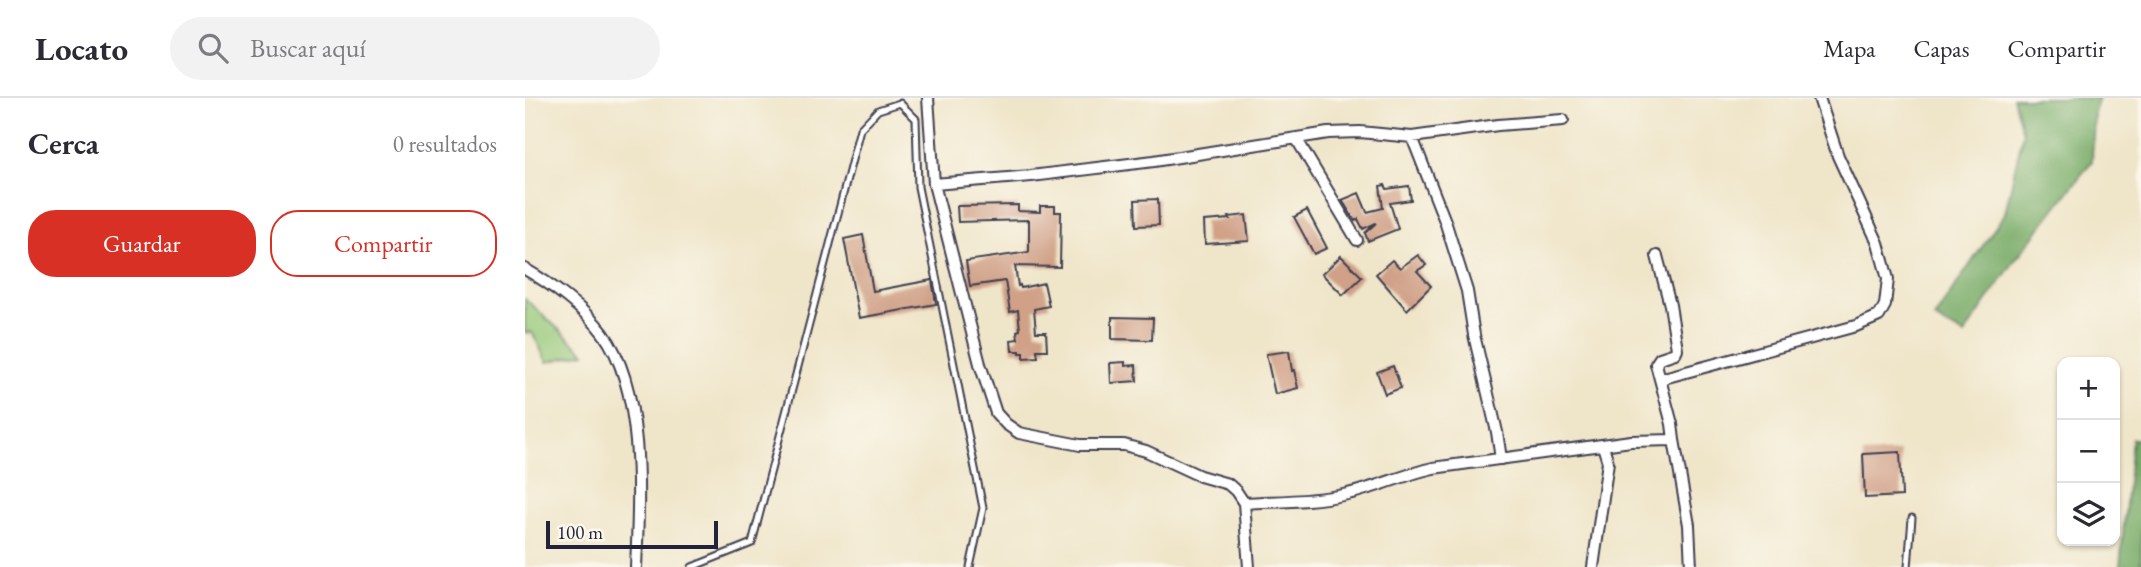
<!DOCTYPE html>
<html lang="es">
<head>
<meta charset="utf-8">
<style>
  :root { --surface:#fff; --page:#f2f2f3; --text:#2b2b33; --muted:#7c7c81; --line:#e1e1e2; --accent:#d93025 }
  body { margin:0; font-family:"EB Garamond",serif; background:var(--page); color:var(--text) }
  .controls { position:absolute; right:21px; bottom:21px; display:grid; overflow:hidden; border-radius:14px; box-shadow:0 2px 5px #0004 }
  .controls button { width:63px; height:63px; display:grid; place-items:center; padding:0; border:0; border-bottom:2px solid var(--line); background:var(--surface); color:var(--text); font:35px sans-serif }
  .scale { position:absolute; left:21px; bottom:18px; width:172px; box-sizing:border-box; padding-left:7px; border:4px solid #22223b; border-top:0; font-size:19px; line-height:24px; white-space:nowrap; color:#22223b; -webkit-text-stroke:5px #fbf7ec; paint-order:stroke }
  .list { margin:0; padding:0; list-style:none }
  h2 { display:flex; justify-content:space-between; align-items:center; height:91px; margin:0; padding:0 28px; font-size:30px }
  h2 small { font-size:23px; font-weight:400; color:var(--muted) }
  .actions { display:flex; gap:14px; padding:21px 28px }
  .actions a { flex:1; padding:16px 0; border:2px solid var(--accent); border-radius:28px; text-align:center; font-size:24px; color:var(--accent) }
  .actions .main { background:var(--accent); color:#fff }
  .icon { flex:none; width:38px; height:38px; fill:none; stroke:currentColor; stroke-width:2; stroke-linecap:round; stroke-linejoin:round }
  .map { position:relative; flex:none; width:1616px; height:469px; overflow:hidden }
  header { display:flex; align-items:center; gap:42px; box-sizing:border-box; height:98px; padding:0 35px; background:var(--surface); border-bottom:2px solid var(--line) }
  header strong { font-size:33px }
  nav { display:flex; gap:38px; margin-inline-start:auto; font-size:24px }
  .search { width:490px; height:63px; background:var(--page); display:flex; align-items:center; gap:18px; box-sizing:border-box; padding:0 24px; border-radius:38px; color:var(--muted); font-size:26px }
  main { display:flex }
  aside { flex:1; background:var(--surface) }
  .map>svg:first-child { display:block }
</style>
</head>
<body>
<header>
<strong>Locato</strong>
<div class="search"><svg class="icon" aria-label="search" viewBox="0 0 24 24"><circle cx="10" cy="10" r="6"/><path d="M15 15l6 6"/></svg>Buscar aquí</div>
<nav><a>Mapa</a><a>Capas</a><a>Compartir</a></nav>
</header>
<main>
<aside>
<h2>Cerca<small>0 resultados</small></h2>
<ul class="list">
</ul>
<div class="actions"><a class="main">Guardar</a><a>Compartir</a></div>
</aside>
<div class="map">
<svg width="1616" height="469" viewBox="0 0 1616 469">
  <rect width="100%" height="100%" fill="#fbf7ec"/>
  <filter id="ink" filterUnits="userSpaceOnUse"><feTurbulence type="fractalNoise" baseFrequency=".0143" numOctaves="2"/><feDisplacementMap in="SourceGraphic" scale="14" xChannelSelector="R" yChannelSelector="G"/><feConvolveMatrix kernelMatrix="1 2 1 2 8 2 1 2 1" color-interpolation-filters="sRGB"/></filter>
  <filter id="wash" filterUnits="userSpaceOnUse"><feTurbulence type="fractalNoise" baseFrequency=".00686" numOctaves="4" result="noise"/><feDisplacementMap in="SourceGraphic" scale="28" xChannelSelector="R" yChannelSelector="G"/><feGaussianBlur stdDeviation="1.57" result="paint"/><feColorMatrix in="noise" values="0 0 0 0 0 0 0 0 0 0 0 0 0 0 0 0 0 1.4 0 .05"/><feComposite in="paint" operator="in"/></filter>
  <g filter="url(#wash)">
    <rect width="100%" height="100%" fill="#efe5c9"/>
    <path fill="#95c778" stroke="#5c745a" stroke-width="2" d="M0,201L60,255L22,264L7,234L0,235Z"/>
    <path fill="#78ac68" stroke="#4d6752" stroke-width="2" d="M1488,0H1574L1569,15L1567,63L1488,165L1439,237L1409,220L1480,115L1498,35Z
      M1607,341H1616V469H1595Z"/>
    <g id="blocks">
      <path fill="#d0a087" d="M860,87L862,91L884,88L886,102L865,105L873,131L843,143L840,135L851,125L838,131L833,121L830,123L817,102L834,95L842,114L858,110L855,88Z
        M633,101L634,127L611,128L610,102Z
        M493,107V113L515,114V108H530V114H536L535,169L490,168L493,188L495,187L496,190L519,185L524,208L509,211L511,234H521L522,252H512L513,259L499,260V255H495V253H487L486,242L493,241L492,233L495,232L493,212L485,214L480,183L445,188L441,163L504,154V122L433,124L432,108Z
        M782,112L802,150L789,156L769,119Z
        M721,117L724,143L680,146L679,123L705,121L704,119Z
        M338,137L348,193L407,182L411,206L334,220L319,141Z
        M893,157L901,167L892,173L906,188L882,212L851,176L867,162L875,170Z
        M816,158L837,179L818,197L797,176Z
        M587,219L628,220L627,242L587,241Z
        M764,253L767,273L769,272L773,290L750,296L741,256Z
        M600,264V268L611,267L612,283L586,285L585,265Z
        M868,268L876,290L860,296L852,274Z
        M1375,354L1377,398L1340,400L1338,356Z"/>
    </g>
  </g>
  <g filter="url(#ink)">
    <use href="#blocks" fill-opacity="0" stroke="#413f50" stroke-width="2"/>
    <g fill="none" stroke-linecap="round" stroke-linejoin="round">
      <g stroke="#413f50" stroke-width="9">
        <path id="lane" d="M167,469L227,445L335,31L353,12L375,5L391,21L393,89L458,410L445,469
          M1383,469L1387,420"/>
      </g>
      <g stroke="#413f50" stroke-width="14">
        <path id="street" d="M403,0L409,86L455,266L471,315L481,326L494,335L555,347H599L621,353L675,378L703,386L711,393L719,405L724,469
          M887,39L920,123L942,193L949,237L972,334L976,361
          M771,40L832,142
          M409,86L506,78L629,63L803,35L835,34L887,39L973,27L1038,22
          M0,171C26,186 60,211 78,235C120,292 114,401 111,469
          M1135,281L1331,228L1354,218L1360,207L1363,181L1353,145L1313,58L1294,0
          M1149,342L1164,427L1166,469
          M719,405C751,403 786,404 818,397C849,391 877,377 908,370L1106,343L1149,342L1147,326L1131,266L1135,260L1150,255L1152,251L1145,207L1132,158
          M1068,469L1083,364L1078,348"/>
      </g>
      <use href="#lane" stroke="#fff" stroke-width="5"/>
      <use href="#street" stroke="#fff" stroke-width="10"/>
    </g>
  </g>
</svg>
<div class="controls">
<button>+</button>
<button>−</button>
<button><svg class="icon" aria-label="layers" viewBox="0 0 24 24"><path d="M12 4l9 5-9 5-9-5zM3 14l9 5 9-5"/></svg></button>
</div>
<div class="scale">100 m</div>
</div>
</main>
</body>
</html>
